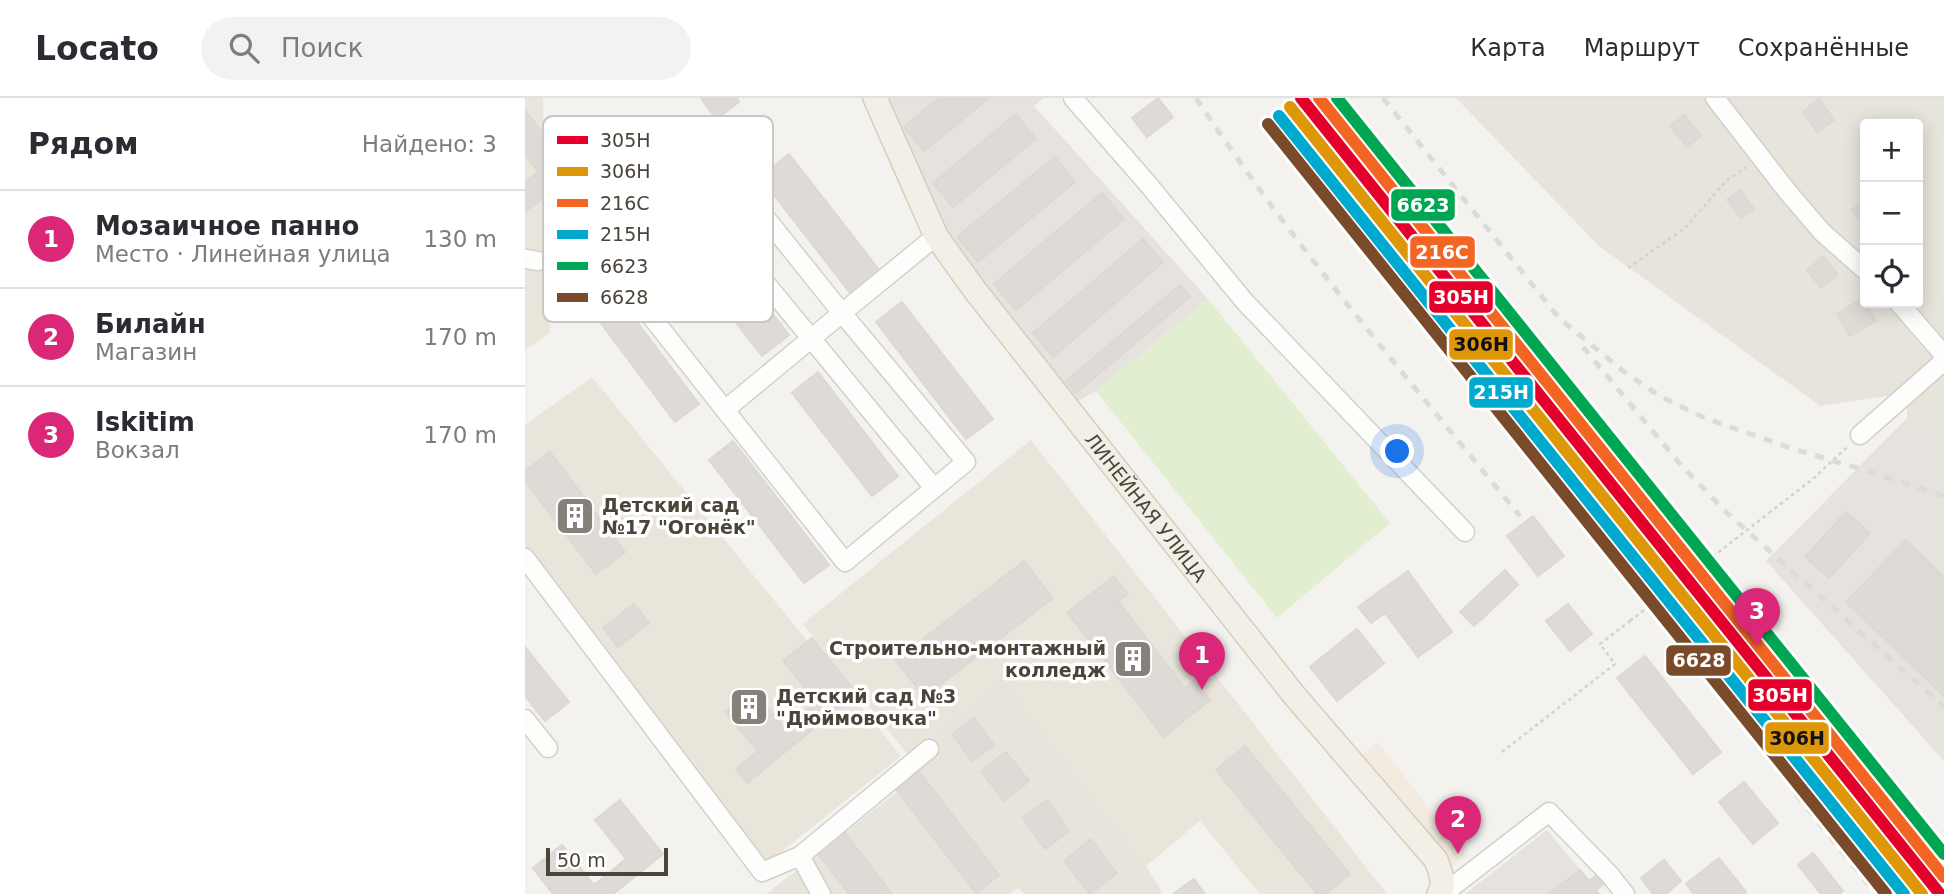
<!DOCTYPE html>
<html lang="ru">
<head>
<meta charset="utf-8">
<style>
  :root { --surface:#fff; --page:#f2f2f3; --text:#2b2b33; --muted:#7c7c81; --line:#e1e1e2; --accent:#db2777 }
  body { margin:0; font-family:"DejaVu Sans",sans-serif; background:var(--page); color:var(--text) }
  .controls { position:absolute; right:21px; top:21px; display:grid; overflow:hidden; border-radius:7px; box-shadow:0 4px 18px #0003 }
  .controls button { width:63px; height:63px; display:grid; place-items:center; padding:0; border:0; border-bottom:2px solid var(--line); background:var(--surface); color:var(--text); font:35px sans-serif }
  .scale { position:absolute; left:21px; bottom:18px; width:122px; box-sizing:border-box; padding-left:7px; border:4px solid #4b4439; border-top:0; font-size:19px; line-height:24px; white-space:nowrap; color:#4b4439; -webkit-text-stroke:5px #fff; paint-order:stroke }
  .you { position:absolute; left:873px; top:354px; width:24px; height:24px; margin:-18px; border:5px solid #fff; border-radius:50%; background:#1a73e8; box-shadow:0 0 0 10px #1a73e833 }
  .badge { display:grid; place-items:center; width:46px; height:46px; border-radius:50%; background:var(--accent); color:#fff; font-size:23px; font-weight:700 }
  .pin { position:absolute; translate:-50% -58px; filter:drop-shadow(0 2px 4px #0008) }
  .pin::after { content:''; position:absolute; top:37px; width:24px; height:21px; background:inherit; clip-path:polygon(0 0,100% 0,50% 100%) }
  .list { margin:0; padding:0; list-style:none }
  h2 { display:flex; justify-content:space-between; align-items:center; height:91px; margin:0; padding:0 28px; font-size:30px }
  h2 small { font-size:23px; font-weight:400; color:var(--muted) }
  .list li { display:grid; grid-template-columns:46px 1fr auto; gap:21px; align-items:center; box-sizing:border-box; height:98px; padding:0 28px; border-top:2px solid var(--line) }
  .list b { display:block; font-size:26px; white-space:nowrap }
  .list p { margin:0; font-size:23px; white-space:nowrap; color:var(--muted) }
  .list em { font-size:23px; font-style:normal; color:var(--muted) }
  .icon { flex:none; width:38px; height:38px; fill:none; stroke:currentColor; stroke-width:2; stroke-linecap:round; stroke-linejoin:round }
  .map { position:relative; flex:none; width:1419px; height:796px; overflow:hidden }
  header { display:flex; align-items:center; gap:42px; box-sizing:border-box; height:98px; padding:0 35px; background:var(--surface); border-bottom:2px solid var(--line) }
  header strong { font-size:33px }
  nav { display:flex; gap:38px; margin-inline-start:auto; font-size:24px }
  .search { width:490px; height:63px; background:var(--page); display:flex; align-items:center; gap:18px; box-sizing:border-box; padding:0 24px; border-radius:38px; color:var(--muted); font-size:26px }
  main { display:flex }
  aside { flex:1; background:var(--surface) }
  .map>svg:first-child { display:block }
</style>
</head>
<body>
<header>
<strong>Locato</strong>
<div class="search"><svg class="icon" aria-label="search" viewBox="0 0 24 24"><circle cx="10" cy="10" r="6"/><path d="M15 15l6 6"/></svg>Поиск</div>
<nav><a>Карта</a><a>Маршрут</a><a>Сохранённые</a></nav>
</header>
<main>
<aside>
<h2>Рядом<small>Найдено: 3</small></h2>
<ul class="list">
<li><span class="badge">1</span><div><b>Мозаичное панно</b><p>Место · Линейная улица</p></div><em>130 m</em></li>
<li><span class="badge">2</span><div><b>Билайн</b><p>Магазин</p></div><em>170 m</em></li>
<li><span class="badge">3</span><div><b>Iskitim</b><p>Вокзал</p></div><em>170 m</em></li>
</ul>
</aside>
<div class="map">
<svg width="1419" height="796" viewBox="0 0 1419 796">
  <rect width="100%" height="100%" fill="#f4f2ee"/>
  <path fill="#e7e4dc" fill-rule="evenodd" d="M931,0H1419V342L1382,320V295L1295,308L1074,148ZM1340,26H1393V205H1340Z
    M478,579L621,768L637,794L634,796H500L493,790L485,796H241L386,683L383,657Z"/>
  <path fill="#f3ebdf" d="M853,644L940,757L923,771L835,658Z"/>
  <path fill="#e6e2de" d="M358,0H518L509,8L683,201L571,293L545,308L433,169Z
    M1382,320L1419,342V663L1241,463Z"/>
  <path fill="#eae5da" d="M0,0H18L20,202L26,234L0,252Z
    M67,279L376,658L239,768L0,471V327Z
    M506,342L862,796H735L675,723L621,768L478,579L383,657L278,526Z"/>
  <path fill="#e1eecf" d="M683,201L865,425L752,520L571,293Z"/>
  <path fill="#e6e3df" d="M1022,732L1055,772L1024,796H940Z"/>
  <path fill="#dedbd6" stroke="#dcd9d4" stroke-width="2" d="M176,0H212L214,4L191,21Z
    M414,0H464L399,53L379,29Z
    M633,0L648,19L622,39L607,20Z
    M1294,1L1309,22L1292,34L1278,14Z
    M0,12L90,129L69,145L0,57Z
    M491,16L511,41L428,109L408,85Z
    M1159,17L1176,38L1162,49L1145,28Z
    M264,56L355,173L326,196L235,79Z
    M530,59L550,84L453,164L432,139Z
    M13,74L27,93L0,114V84Z
    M1215,92L1229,111L1216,120L1202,102Z
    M577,95L599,121L491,212L469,186Z
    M1340,102V128L1327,112Z
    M184,134L264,237L237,258L157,155Z
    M618,141L638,164L528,259L508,235Z
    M1298,158L1313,176L1296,190L1282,172Z
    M655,187L665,199L551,295L541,283Z
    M1338,200L1351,223L1325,238L1312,216Z
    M96,203L174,306L150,324L72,220Z
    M377,204L468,321L441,341L351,224Z
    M293,274L373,378L347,398L267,295Z
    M208,343L304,467L279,485L184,362Z
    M25,354L100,454L71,476L0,383V373Z
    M1321,414L1345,435L1304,480L1280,459Z
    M1008,418L1039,458L1013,478L982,438Z
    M1381,442L1419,479V598L1321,504Z
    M499,463L528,500L399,599L371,562Z
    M980,472L993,487L949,528L935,514Z
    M883,473L927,534L893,559L860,515L846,525L833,509Z
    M589,478L603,496L556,532L542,515Z
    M593,503L660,590L623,619L556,532Z
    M109,506L124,525L93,549L78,530Z
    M1043,506L1067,536L1045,553L1021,523Z
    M832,531L859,565L812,603L785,569Z
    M287,540L332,595L222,685L211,671L233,653L200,614L228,592L259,630L291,603L258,563Z
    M0,549L44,604L20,623L0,598Z
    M1120,558L1196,654L1168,676L1092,580Z
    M669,583L685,602L638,639L623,619Z
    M449,620L469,647L447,663L427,636Z
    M720,648L825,776L801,796H792L691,672Z
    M481,654L504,683L479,703L456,673Z
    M389,667L474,777L451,795L366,685Z
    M1219,684L1253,725L1228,746L1194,704Z
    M95,702L138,756L88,796H28L8,770L37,747L69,787L101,761L70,722Z
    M522,702L544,733L520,751L498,720Z
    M317,731L367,796H324L290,752Z
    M566,741L592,775L565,796L539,763Z
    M1288,755L1318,793L1314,796H1296L1273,767Z
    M1194,760L1221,794L1219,796H1169L1161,786Z
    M1139,762L1156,783L1141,796H1128L1116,780Z
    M1055,772L1064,783L1074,775L1081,784L1071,792L1074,796H1024Z
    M669,781L680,796H648Z"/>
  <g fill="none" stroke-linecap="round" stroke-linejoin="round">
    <g stroke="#d2d0cb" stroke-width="21">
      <path id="minor" d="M548,0L622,85L720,204L940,434
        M1190,0L1262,93L1297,134L1340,172
        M231,109L197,132L409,390
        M0,161L13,163
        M95,179L320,464L441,364L317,215L411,138
        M1374,205L1419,257
        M201,311L317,215L216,89
        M1335,337L1419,263
        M0,460L237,774L275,758
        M0,621L23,650
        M296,796L275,758L404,651
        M918,796L1024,714L1085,777L1100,796"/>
    </g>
    <g stroke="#d6cebb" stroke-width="26">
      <g id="major">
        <path id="s1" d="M350,0L411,138L449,191L769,597L911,762C915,773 921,785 914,796"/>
      </g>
    </g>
    <path stroke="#d3d2cc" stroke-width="2.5" stroke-dasharray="3.5 3.5" stroke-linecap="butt" d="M29,166L78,175
      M1103,170L1160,130L1200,84L1221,69
      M1244,415L1289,380L1322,349
      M1127,420L1215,532
      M977,654L1090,566L1075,546L1105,523"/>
    <use href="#minor" stroke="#fdfdfc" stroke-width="18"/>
    <use href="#major" stroke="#f2efe6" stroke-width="23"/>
    <path stroke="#dbdbda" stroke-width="5" stroke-dasharray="9 9" stroke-linecap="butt" d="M671,0C768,147 884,282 995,418
      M858,0L1034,220L1098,273L1136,299L1180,320L1268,351L1333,370L1419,398
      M1058,249L1155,366L1200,413L1419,609
      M1271,696L1351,796
      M1355,781L1365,796"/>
    <path stroke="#d3d2cc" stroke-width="2.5" stroke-dasharray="3.5 3.5" stroke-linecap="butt" d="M1105,523L1244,415"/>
    <g stroke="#fff" stroke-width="18">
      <path id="rail-1" d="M776,0L1415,796"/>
    </g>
    <g stroke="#fff" stroke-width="18">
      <path id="rail-2" d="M765,9L1397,796"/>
    </g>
    <g stroke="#fff" stroke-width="18">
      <path id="rail-3" d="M794,0L1419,779"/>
    </g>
    <g stroke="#fff" stroke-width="18">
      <path id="rail-4" d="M754,18L1379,796"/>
    </g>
    <g stroke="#fff" stroke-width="18">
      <path id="rail-5" d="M812,0L1419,756"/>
    </g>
    <g stroke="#fff" stroke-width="18">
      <path id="rail-6" d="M743,26L1361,796"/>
    </g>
    <use href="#rail-1" stroke="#e4002b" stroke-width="12"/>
    <use href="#rail-2" stroke="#dd9709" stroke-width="12"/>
    <use href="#rail-3" stroke="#f26522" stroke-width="12"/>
    <use href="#rail-4" stroke="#00a9ce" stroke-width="12"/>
    <use href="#rail-5" stroke="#00a651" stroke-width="12"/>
    <use href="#rail-6" stroke="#7a4b2a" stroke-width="12"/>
  </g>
  <defs>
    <g id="building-square" transform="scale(2.0125)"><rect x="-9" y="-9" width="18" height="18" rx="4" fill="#868178" stroke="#fff"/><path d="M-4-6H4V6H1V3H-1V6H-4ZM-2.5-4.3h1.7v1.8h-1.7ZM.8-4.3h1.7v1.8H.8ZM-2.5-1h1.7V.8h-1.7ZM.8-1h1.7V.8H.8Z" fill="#fff"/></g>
  </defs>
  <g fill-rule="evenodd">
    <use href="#building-square" x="50" y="418"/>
    <use href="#building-square" x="608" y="561"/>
    <use href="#building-square" x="224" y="609"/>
  </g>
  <g text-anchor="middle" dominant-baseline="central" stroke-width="7" stroke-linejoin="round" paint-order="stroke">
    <g font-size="19" font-weight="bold" fill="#4b4439" stroke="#fff" text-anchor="start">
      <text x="77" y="407">Детский сад<tspan x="77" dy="22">№17 "Огонёк"</tspan></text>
      <text x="581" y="550" text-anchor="end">Строительно-монтажный<tspan x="581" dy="22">колледж</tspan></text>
      <text x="251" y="598">Детский сад №3<tspan x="251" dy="22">"Дюймовочка"</tspan></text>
    </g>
    <g font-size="19" fill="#4b4439" stroke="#fff">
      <text stroke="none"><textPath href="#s1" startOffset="494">ЛИНЕЙНАЯ УЛИЦА</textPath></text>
    </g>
  </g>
  <rect x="18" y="18" width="230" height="206" rx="10" fill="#fff" stroke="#c9c7c4" stroke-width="2"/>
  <rect x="32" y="38" width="31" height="8" fill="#e4002b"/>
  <rect x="32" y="69" width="31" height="9" fill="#dd9709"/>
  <rect x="32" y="101" width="31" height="8" fill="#f26522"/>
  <rect x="32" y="132" width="31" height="9" fill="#00a9ce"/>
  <rect x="32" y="164" width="31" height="8" fill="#00a651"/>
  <rect x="32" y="195" width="31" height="9" fill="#7a4b2a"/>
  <g font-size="19" fill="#4b4439">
    <text x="75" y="49">305Н</text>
    <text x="75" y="80">306Н</text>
    <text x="75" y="112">216С</text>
    <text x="75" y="143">215Н</text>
    <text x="75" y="175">6623</text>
    <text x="75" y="206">6628</text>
  </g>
  <g stroke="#fff" stroke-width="2.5">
    <rect x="865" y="90" width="66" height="34" rx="7" fill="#00a651"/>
    <rect x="884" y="137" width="67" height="34" rx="7" fill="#f26522"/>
    <rect x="903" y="182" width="66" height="34" rx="7" fill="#e4002b"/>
    <rect x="923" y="230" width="66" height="33" rx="7" fill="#dd9709"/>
    <rect x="943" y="278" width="66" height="33" rx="7" fill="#00a9ce"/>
    <rect x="1140" y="546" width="67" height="33" rx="7" fill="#7a4b2a"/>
    <rect x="1222" y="580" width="66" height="34" rx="7" fill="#e4002b"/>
    <rect x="1239" y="623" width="66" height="34" rx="7" fill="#dd9709"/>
  </g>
  <g font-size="19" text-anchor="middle" font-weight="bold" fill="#fff">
    <text x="898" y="114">6623</text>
    <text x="917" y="161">216С</text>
    <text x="936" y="206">305Н</text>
    <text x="976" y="301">215Н</text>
    <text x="1174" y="569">6628</text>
    <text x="1255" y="604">305Н</text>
  </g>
  <g font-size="19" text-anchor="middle" font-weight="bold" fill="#111">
    <text x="956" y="253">306Н</text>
    <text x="1272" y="647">306Н</text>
  </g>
</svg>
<div class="controls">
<button>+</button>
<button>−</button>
<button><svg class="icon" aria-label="locate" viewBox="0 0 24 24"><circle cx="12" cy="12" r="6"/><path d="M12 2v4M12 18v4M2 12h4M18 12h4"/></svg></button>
</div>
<div class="scale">50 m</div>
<div class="you"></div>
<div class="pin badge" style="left:677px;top:592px">1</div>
<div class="pin badge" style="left:933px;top:756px">2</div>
<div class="pin badge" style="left:1232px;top:548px">3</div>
</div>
</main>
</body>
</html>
